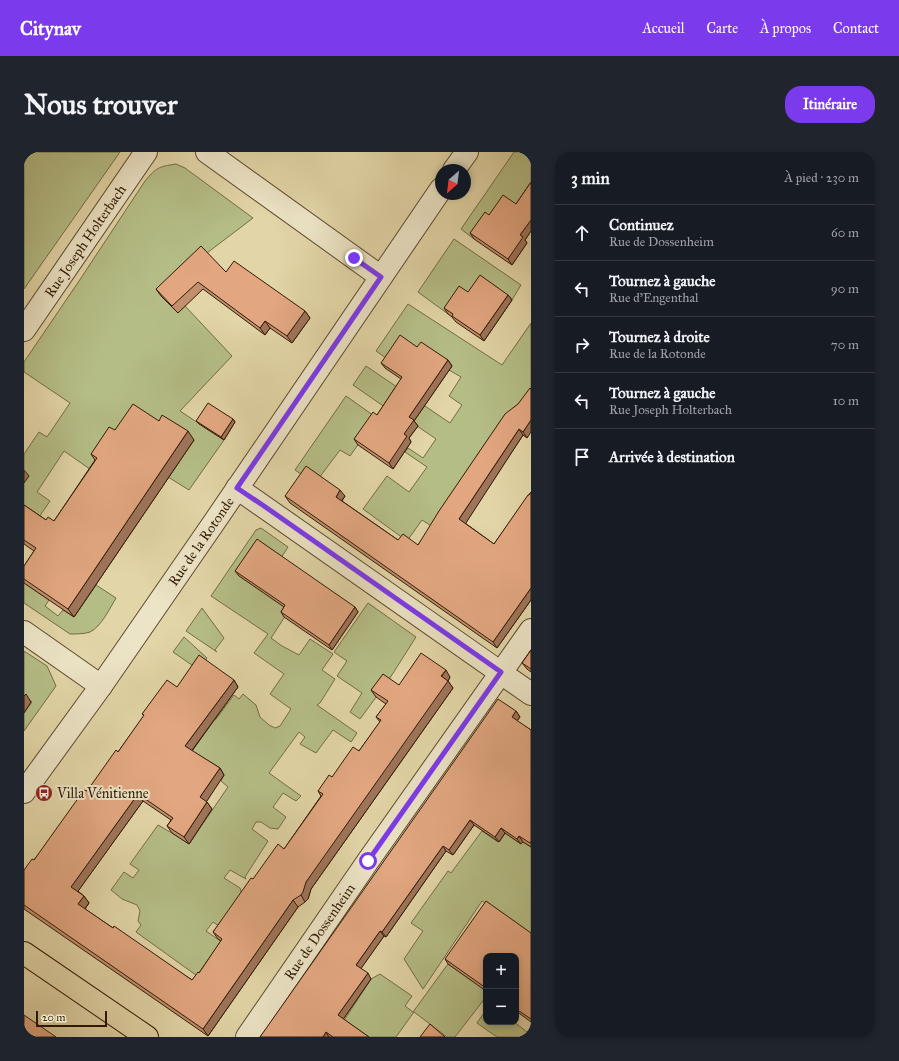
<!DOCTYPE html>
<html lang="fr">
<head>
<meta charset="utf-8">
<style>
  :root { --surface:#171b24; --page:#20242c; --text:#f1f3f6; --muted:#9ea1a6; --line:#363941; --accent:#7c3aed }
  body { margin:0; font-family:"IM FELL Great Primer",serif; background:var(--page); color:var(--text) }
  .controls { position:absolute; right:12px; bottom:12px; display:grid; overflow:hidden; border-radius:8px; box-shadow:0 2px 6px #0003 }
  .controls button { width:36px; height:36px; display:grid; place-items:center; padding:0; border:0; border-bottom:1px solid var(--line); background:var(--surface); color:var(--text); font:20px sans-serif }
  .compass { position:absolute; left:411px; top:12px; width:36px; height:36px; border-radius:50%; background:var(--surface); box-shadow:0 2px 6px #0003; rotate:208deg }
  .scale { position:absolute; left:12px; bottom:10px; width:71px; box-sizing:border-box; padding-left:4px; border:2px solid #311a05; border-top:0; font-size:11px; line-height:14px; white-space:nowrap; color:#311a05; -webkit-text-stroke:3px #ece4c6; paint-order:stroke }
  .stop { position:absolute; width:12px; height:12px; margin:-9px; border:3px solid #7c3aed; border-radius:50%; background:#fff }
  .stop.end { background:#7c3aed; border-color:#fff; box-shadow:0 1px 4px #0008 }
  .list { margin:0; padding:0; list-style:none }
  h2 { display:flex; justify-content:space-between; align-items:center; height:52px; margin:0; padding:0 16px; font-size:17px }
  h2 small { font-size:13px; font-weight:400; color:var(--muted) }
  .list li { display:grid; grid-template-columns:26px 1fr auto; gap:12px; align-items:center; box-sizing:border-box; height:56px; padding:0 16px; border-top:1px solid var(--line) }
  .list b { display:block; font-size:15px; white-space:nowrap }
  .list p { margin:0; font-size:13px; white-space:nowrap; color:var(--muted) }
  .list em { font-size:13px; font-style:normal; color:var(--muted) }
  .icon { flex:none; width:22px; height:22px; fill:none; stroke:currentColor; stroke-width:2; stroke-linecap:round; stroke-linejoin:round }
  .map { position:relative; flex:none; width:507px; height:885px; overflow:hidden; border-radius:16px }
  header { display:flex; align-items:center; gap:24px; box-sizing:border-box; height:56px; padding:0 20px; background:var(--accent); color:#fff }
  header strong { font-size:19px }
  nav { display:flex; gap:22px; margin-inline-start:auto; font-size:14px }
  .intro { display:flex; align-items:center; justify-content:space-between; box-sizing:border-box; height:96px; padding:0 24px }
  h1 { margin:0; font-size:28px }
  .button { padding:10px 18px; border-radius:16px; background:var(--accent); color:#fff; font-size:14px; font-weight:700 }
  main { display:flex; gap:24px; padding:0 24px }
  aside { flex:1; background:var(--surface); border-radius:16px; box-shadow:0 2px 6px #0003 }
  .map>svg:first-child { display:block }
</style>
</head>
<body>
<header>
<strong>Citynav</strong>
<nav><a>Accueil</a><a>Carte</a><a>À propos</a><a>Contact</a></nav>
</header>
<div class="intro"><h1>Nous trouver</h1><a class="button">Itinéraire</a></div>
<main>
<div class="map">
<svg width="507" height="885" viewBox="0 0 507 885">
  <rect width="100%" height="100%" fill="#e2d5a7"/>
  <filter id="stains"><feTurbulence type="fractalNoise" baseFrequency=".005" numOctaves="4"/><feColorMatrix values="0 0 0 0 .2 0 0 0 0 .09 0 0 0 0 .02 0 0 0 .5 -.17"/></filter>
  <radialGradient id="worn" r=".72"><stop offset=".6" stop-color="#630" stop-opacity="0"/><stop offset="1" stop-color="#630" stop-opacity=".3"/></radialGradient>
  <path fill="#b5bd86" stroke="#736c46" d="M0,0H96L0,137Z
    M490,0H507V65L465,66L450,87L437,77Z
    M152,12L161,16L229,66L183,101L161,154L208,204L156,259L200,288L165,338L144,325L73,322L40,299L13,340L26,349L0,387V302L15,280L23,285L46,251L0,220V210L55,129L121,29C133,15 134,15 152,12Z
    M430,87L497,133L488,148L460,129L448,146L439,140L424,162L394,140Z
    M384,152L478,213L507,171V246L412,377L398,368L383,389L339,357L363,324L385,340L403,315L381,300L384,296L399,306L412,287L367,256L365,258L329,233L342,214L426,271L438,253L425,244L437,225L425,218L366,209L352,199Z
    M322,244L353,266L326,304L316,298L295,326H283L271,318Z
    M237,376L264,395L257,406L272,451L260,466L247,486L258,494L275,503L286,487L309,502L298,518L311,527L296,551L293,553L333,581L327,590L309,578L292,601L276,592L281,585L275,580L245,621L277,644L272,649L259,641L249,655L262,665L254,677L246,676L237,670H232L228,677L244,689L221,725L222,727L206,718L200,726L216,736L220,749L205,781L189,770L182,779L198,790L176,826L112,780L117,773L114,769L116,759L113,753L98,747L87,738L100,720L109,726L115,718L106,712L134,673L148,681L165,692L204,635L197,629L200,623L112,586L192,567L210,543L215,547L219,542L232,553L236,565L245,573L251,576L256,574L267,557L246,542L260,522L230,501L244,482L187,444L232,378Z
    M0,431L25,448L21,454L34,464L39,458L50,465L72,433L92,446C86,456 77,475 66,480C60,482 52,482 46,482L0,451Z
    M344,451L392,485L364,529L336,567L326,560L338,541L313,524L323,509L310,500Z
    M178,456L200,486L191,498L193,500L162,479Z
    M160,485L183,506L175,518L149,500Z
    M0,499L23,514L32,534L0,579V561L8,550L0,544Z
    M458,679L474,690L481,681L497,692L499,690L507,695V783L458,749L399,837L380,807L399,779L387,771L424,719L427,721Z
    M424,812L462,838V845L431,885H423L390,860L372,885H341L319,870L347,827L356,822L388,844L381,854L389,860Z
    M462,858V870H490L507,883V885H473L453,871Z"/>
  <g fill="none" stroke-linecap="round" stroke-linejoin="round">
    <g stroke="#5d492e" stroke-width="24">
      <g id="minor">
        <path d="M183,0L357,125"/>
        <path d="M430,18L443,0"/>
        <path id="s1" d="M0,178L122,0"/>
        <path d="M213,336L507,542"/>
        <path d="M0,480L77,534"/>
        <path id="s2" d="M0,640L77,534L191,369L417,37"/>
        <path id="s3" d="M223,885L344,709L507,478"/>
      </g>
    </g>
    <g stroke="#311a05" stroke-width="24">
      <path id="major" d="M0,801L123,885"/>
    </g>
    <use href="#minor" stroke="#ece4c6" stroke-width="22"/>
    <use href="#major" stroke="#e2d5a7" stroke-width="22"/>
  </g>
  <path fill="#c2906f" stroke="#311a05" d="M507,30V79L501,88L503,91L488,113L450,87L446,81L465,63L492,52Z
    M202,120L281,159L286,166L268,191L246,176L241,183L179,137L154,161L137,144L132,137Z
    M444,140L484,143L488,148L460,189L432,170L428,165L424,162L420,156Z
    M393,195L424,208L428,214L390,269L394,274L385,286L387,290L369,317L334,293L330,287L353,263L377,227L361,216L357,211Z
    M494,252L503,286L499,283L441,371L470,392L507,340V448L473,496L266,351L261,344H321L318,349L374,388L394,393Z
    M209,267L211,270L200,288L175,272L172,269Z
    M135,269L170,288L50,465L0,431V414L10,399L0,392V353L22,368L30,369L71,308L67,302L91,278Z
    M211,419L331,455L334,460L308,498L260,465L257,460L260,455L215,424Z
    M507,498V520L503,517L498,511Z
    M426,525L424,529L429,536L287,737L284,747L281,750L274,755L184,884L0,757V718L10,708L63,639L94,600L120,564L118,562L153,535L210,528L214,535L168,599L196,616L200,623L182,649L188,657L165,692L148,681L143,674L147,668L119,649L54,739L60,744L65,751L61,757L89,776L168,828L175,821L197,789L194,787L189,780L229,727L260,697L297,644L294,639L335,599L356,570L352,565L362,552L352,545L347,538Z
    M492,559L496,565L493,569L507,578V695L499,690L497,692L481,681L475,690L450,673L429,703L422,699L362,785L360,784L337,816L347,827L319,867L345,885H236Z
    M507,781V870L492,859V804H462V839L424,812L421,807Z"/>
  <path fill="#9e755a" stroke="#311a05" d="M507,68V79L501,88L503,91L488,113L484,107L496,83Z
    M484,143L488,148L460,189L456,183Z
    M281,159L286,166L268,191L263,184Z
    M241,169L246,176L241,183L236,176Z
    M424,208L428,214L390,269L394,274L385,286L387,290L369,317L365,311L380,282L385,265Z
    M209,267L211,270L200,288L197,285Z
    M507,268V280L503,286L499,280Z
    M495,277L499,283L440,374L435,367Z
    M164,279L170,288L50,465L44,457Z
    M0,318L5,324L0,331Z
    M316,338L321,344L316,351L312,345Z
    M507,436V448L473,496L469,490Z
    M331,455L334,460L308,498L305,493Z
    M422,518L426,525L424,529L429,536L287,737L284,747L281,750L277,743L282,730Z
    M210,528L214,535L166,601L161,594Z
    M2,542L7,550L0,561V544Z
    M492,559L496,565L492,570L488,565Z
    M196,616L200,623L181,652L176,645Z
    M114,642L119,649L52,742L47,735Z
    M183,650L188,657L165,692L160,685Z
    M446,668L450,673L429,703L425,698Z
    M477,676L481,681L475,690L471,685Z
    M495,684L499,690L497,692L493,687Z
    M419,694L422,699L362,785L358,780Z
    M60,744L65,751L59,759L54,752Z
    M269,748L274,755L184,884L179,877Z
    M356,779L360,784L336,818L332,813Z
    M344,821L347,827L318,869L314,863Z
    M302,880L305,885H299Z"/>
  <path fill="#e2a781" stroke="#311a05" d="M507,30V68L496,83L499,85L484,107L446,81L461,60L465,63L479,43L492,52Z
    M177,94L202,120L210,109L281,159L263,184L241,169L236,176L174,130L148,154L132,137Z
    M456,123L484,143L456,183L428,164L429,162L420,156L435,134L444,140Z
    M376,183L393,195L397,190L424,208L385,265L390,268L380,282L383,284L365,311L330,287L349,260L353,263L378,225L357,211Z
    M506,236L507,237V268L499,280L495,277L435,367L470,392L504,343H505L507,340V436L469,490L261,344L282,314L316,338L312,345L374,388L379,382L394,393L415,359L481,262L494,252Z
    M184,251L209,267L197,285L172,269Z
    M109,252L135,269L138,263L164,279L44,457L0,427V414L12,396L0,388V353L22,368L24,365L30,369L73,306L67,302L85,275L91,278Z
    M233,387L331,455L305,493L257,460L261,453L211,419Z
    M507,498V517L498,511Z
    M397,501L422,518L417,524L424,529L282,730L279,740L277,743L269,748L179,877L0,753V718L8,707L10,708L60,638L63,639L92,598L94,600L120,563L118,562L143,528L153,535L175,503L210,528L161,594L196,616L176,645L183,650L160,685L143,674L149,666L114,642L47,735L60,744L54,752L89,776L90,774L168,828L174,820L175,821L198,787L189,780L227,726L229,727L254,692L260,697L299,642L294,639L305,623L308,625L329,595L335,599L357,568L352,565L364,549L347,538L359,522L375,533Z
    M474,547L492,559L488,565L507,578V689L506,691L495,684L493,687L477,676L471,685L446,668L425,698L419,694L358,780L356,779L332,813L344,821L314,863L345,885H309L302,880L299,885H236Z
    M462,749L507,781V867L492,857V804H462V836L421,807Z
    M0,863L32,885H0Z
    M406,872L421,885H396Z"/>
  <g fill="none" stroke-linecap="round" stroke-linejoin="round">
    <path stroke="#7c3aed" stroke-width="5" d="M330,106L357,125L213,336L240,354L477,520L344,709"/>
  </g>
  <defs>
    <g id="bus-disc" transform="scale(0.9)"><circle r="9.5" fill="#8f2418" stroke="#ece4c6"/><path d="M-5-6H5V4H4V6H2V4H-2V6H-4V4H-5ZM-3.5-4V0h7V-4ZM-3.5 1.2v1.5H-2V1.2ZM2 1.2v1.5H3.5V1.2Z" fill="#fff"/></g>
  </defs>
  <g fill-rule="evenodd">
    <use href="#bus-disc" x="20" y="641"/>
  </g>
  <g text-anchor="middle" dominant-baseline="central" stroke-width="4" stroke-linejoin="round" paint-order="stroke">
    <g font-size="14" fill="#311a05" stroke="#ece4c6">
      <text stroke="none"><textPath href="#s1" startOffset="108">Rue Joseph Holterbach</textPath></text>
      <text stroke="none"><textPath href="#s2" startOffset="307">Rue de la Rotonde</textPath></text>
      <text stroke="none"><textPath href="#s3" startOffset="128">Rue de Dossenheim</textPath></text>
    </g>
    <g font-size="14" fill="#311a05" stroke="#ece4c6" text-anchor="start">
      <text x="33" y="641">Villa Vénitienne</text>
    </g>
  </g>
  <rect width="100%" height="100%" filter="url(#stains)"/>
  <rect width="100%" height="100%" fill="url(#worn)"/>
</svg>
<div class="controls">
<button>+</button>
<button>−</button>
</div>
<svg class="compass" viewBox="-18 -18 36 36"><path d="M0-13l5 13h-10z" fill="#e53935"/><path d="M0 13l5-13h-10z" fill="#9ea1a6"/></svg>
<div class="scale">20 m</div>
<div class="stop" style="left:344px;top:709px"></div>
<div class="stop end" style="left:330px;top:106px"></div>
</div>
<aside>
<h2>3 min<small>À pied · 230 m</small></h2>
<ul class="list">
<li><svg class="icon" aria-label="ahead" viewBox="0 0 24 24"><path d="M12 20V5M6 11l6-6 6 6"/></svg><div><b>Continuez</b><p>Rue de Dossenheim</p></div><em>60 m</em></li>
<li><svg class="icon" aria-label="left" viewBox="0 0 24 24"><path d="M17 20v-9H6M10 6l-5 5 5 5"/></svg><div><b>Tournez à gauche</b><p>Rue d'Engenthal</p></div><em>90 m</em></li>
<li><svg class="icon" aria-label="right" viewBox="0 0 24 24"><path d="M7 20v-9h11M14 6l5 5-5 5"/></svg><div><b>Tournez à droite</b><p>Rue de la Rotonde</p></div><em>70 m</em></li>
<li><svg class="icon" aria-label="left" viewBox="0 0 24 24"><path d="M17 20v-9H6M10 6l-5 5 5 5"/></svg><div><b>Tournez à gauche</b><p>Rue Joseph Holterbach</p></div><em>10 m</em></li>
<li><svg class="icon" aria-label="arrive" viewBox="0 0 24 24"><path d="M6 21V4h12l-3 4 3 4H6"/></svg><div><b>Arrivée à destination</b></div></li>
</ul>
</aside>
</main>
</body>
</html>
